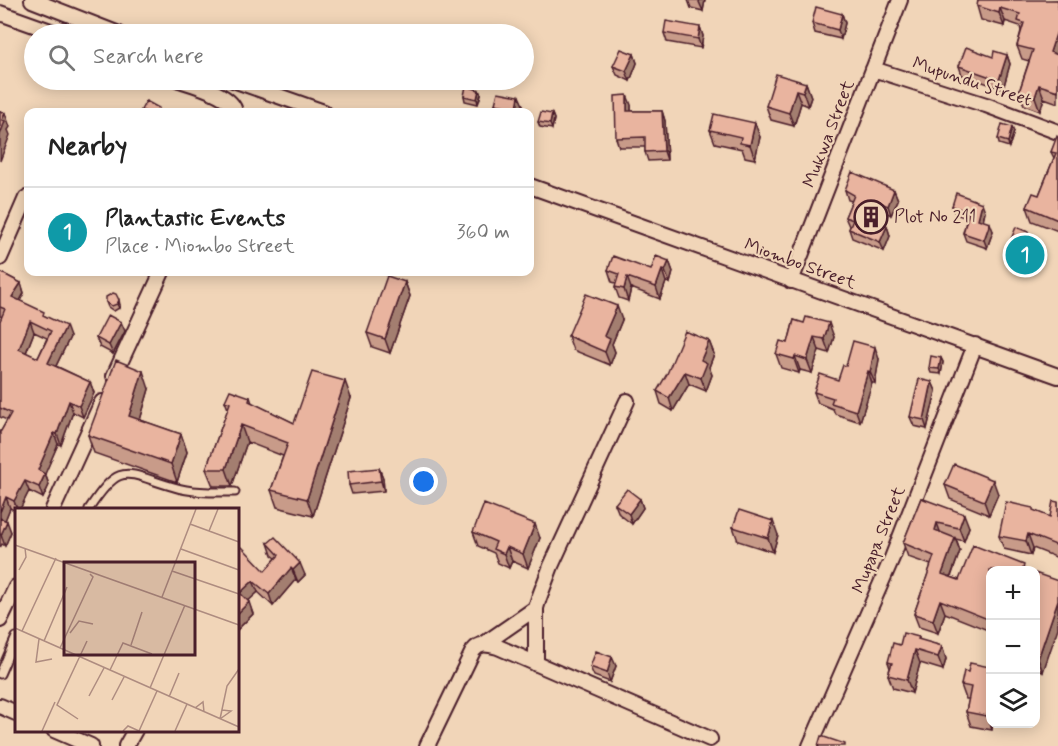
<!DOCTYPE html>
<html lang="en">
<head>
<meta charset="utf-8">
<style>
  :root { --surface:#fff; --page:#f2f2f2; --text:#222; --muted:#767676; --line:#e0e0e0; --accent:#4a1f2b }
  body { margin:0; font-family:Mynerve,sans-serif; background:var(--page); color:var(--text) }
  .controls { position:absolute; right:18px; bottom:18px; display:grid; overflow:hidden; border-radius:12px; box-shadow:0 3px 15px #0003 }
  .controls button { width:54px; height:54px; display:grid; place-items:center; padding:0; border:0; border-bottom:2px solid var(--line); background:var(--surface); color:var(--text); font:30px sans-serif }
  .you { position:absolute; left:424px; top:482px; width:21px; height:21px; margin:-15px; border:4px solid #fff; border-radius:50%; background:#1a73e8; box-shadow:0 0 0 9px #1a73e833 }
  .badge { display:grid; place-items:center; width:39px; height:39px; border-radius:50%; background:var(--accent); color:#fff; font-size:20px; font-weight:700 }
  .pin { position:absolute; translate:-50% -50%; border:3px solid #fff; box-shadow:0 2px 6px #0006 }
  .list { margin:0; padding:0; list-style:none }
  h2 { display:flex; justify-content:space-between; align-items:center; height:78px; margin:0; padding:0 24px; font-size:26px }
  h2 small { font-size:20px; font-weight:400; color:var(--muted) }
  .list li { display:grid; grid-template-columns:39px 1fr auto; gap:18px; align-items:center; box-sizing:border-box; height:90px; padding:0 24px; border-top:2px solid var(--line) }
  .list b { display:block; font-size:22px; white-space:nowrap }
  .list p { margin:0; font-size:20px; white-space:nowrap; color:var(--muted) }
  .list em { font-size:20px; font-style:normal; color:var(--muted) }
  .icon { flex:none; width:33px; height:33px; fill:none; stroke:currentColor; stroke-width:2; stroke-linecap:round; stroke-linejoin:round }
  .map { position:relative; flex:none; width:1058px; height:746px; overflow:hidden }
  .search { position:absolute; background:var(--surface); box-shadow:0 3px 15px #0003; left:24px; top:24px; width:510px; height:66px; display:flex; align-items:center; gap:15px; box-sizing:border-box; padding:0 21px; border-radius:33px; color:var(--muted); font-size:22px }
  .panel { position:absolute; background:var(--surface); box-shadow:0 3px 15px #0003; left:24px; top:108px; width:510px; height:168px; border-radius:12px }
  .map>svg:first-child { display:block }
</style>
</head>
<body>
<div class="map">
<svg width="1058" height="746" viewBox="0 0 1058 746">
  <rect width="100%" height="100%" fill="#f1d5b8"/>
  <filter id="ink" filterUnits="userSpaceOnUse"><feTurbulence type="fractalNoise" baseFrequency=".0167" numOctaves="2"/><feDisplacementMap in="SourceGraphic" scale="12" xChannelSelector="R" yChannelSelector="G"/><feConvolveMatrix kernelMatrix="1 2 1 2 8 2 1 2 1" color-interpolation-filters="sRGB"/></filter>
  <g filter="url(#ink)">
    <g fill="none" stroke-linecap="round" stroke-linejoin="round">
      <g stroke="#4a1f2b" stroke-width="11">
        <path id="service" d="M89,509C121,460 125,473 174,487C193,493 215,492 235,492
          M0,674L16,637"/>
      </g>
      <g stroke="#4a1f2b" stroke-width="18">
        <path id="minor" d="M32,0L119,34
          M0,13L59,34
          M873,69L986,105L1058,132
          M179,80C195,85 233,95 235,112
          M233,80L324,112
          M530,186L1058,376
          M0,258L26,198
          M791,281L900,0
          M114,376L162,272
          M53,509L102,402
          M0,620L16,587
          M484,644L536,608
          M536,664V608L539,598L551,566L627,401
          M0,706L16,713
          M54,730L91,746
          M126,746L135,730
          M427,746L473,651C480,642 487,644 498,647L710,739
          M810,746L892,558L975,345"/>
      </g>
      <use href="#service" stroke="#f1d5b8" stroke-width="7"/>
      <use href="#minor" stroke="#f1d5b8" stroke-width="14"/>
    </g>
    <path fill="#c89b89" stroke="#4a1f2b" stroke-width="1.5" fill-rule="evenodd" d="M688,0H705L703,11L691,8Z
      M1058,0V103L1044,98L1040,111L1024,105L1019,92L1029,61L1022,59L1017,46L1021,31L1020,26L1005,21L1004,26L981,20L977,6Z
      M842,14L845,23L841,39L815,33L812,23Z
      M700,27L703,36L701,48L667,42L664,33Z
      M634,54L637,63L630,81L617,75L613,66Z
      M1007,55L1010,64L1003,89L962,75L959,66L993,57Z
      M806,83L811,97L808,106L801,103L794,126L771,120L766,106Z
      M481,94L478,104L465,101L464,96Z
      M495,104L523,105L521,112H498Z
      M631,105V111H662L665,121L667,160L648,161L645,152V147H619L616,138Z
      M552,114L554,119L552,129L540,127L538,122Z
      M710,130L760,137L755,159L745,157L742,149L715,143Z
      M1014,132L1009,147L999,144L998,139Z
      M1058,137V231L1032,221L1027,207L1039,195L1054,158L1051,152Z
      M845,190H894L898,200L891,215L885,212L880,224L887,226L890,236L884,251L852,238L849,229L850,226H849L845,217L852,201L848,200Z
      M952,206L985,211L983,221L993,231L987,248L966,241L963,233L967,218L955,214Z
      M1010,242L1034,250L1028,265L1016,260Z
      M669,261L673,272L670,283L666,282L660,299L631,288L628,301L619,298L615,287L616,283L612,282L608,270H651Z
      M0,272L21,283L24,293L20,301L46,317L70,337L56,366L90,382L94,393L83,417L73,412L61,445L58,444L45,473L49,485L43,498L29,491L20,509H16V511L10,508L5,520L11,532L5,546L2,544L0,548V431H1L7,420L0,417V321L2,317L0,316ZM34,332L47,338L38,358L26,353Z
      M405,282L410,296L390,353L372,347L367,333Z
      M106,302L120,305L119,308L114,311L108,307Z
      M622,320L612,344L615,352L610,365L573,350L568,336Z
      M794,320L834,337L829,353L819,350L812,373L800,370L799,373L781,368L776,354L788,343Z
      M125,331L113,354L100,347L96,338Z
      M709,341L714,354L709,367L712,375L706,391L689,384L673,411L661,404L657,391Z
      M941,358L943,362L941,374L931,373L929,368Z
      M879,359L875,383H872L860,422L835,414L833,409L818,403L814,392L838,380L846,366Z
      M932,382L936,391L927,429L914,426L910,417Z
      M149,389L140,420L181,434L187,452L177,482L94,453L88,435Z
      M250,397L252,403L294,423L351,398L313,516L277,507L271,490L283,456L247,442L232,486H213L206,469L228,409L225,401Z
      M379,468L383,478L384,491L352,494L349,485Z
      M945,485L998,494L989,515L950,499Z
      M921,498L969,527L964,541L956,539L960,551L951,577L959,580L990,570V631L945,613L938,633L919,627L914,614L931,565L908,557L903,543Z
      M640,499L643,508L632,524L619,514L615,504Z
      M1058,502V558L1033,548L1031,555L1004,549L999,536L1034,511L1050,517Z
      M733,527L778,535L773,552L738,541Z
      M473,532L540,538L528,568L512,561L509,568L498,563L494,553L478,546Z
      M268,543L305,575L298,582L296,579L273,606L258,592L248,601L253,614L237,630V551L265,571L276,558L272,555Z
      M1035,573L1043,672L1035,670Z
      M919,637V640L942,646L946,659L943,670L920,663L912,693L893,688L888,675L890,668L888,662L900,645Z
      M616,666L610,682L594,676L590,667Z
      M990,667L992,730L971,726L966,712L969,699H966L961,685L968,672Z"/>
    <path fill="#a37e6f" stroke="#4a1f2b" stroke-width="1.5" d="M700,0H705L703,11L699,2Z
      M1000,8L1005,21L1004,26L999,13Z
      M842,14L845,23L841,39L838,30Z
      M700,27L703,36L701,48L698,39Z
      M1058,28V56L1050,52Z
      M634,54L637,63L630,81L626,71Z
      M1007,55L1010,64L1003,89L999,80Z
      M806,83L811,97L808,106L803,92Z
      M1039,85L1044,98L1040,111L1035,97Z
      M479,90L481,94L478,104L477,99Z
      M796,90L801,103L794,126L789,113Z
      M627,95L631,105V120L627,111Z
      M519,96L523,105L521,112H518L517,108Z
      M662,111L665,121L667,160L664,151Z
      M5,113L10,127L8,130L10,135L0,161V135L2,120Z
      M552,114L554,119L552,129L550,124Z
      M755,123L760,137L755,159L750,145Z
      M1012,127L1014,132L1009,147L1008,142Z
      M894,190L898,200L891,215L888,206Z
      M881,203L885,212L877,231L874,221Z
      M982,203L985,211L981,227L978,219Z
      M990,223L993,231L987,248L984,240Z
      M887,226L890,236L884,251L880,242Z
      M1028,232L1034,250L1028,265L1021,247Z
      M669,261L673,272L670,283L665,271Z
      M662,270L666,282L660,299L656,287Z
      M627,277L631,288L628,301L624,289Z
      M405,282L410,296L390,353L385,339Z
      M21,283L24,293L16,308L12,297Z
      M119,300L120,305L119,308L117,304Z
      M617,306L622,320L612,344L615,352L610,365L605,352L604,336Z
      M30,321L34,332L23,360L19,349Z
      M121,322L125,331L113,354L109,345Z
      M829,323L834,337L829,353L824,339Z
      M66,326L70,337L52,374L48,363Z
      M814,337L819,350L812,373L807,360Z
      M709,341L714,354L709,367L712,375L706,391L701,378V360Z
      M875,347L879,359L875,383L870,372Z
      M795,356L800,370L799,373L794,359Z
      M941,358L943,362L941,374L939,369Z
      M143,371L149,389L136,434L129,416Z
      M868,371L872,383L860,422L856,411Z
      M685,372L689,384L673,411L669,398Z
      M345,381L351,398L313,516L307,499Z
      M90,382L94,393L83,417L79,406Z
      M932,382L936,391L927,429L924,420Z
      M69,401L73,412L61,445L57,434Z
      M241,425L247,442L232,486L226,469Z
      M54,433L58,444L42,481L38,470Z
      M181,434L187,452L177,482L171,464Z
      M379,468L383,478L384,491L381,481Z
      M45,474L49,485L43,498L39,487Z
      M993,480L998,494L989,515L984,501Z
      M25,481L29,491L20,509H17L14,501Z
      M6,497L10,508L2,528L0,522V512Z
      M640,499L643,508L632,524L629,514Z
      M964,514L969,527L964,541L959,528Z
      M7,521L11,532L5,546L1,535Z
      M773,521L778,535L773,552L768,538Z
      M937,523L942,537L935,530Z
      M535,524L540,538L528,568L523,554Z
      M1028,534L1033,548L1031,555L1026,541Z
      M955,538L960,551L947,587L942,574Z
      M507,547L512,561L509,568L504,554Z
      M300,563L305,575L298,582L293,570Z
      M291,568L296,579L273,606L269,594Z
      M253,581L258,592L244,605L240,593Z
      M940,600L945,613L938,633L933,620Z
      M1058,600V628L1043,672L1038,659Z
      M249,602L253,614L237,630V614Z
      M942,646L946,659L943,670L938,657Z
      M915,650L920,663L912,693L907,680Z
      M612,657L616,666L610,682L607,673Z
      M990,699V723H993L992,730L987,716Z"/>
    <path fill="#e9b49f" stroke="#4a1f2b" stroke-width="1.5" fill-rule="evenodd" d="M978,0H1058V28L1050,52L1058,55V91L1039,85L1035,97L1019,92L1033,50L1017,46L1024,23L1018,21L1020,14L1000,8L999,13L977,6Z
      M816,7L842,14L838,30L812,23Z
      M666,21L700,27L698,39L664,33Z
      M966,47L993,57L994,51L1007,55L999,80L959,66Z
      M621,49L634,54L626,71L613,66Z
      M776,74L806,83L803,92L796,90L789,113L766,106Z
      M466,86L479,90L477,99L464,96Z
      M498,92L519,96L517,108L495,104Z
      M627,95V111H662L664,151L645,152V137L616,138L615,96Z
      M146,101L159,108L157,112H146L141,110Z
      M0,111L5,113L2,120L5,121L0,135Z
      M541,112L552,114L550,124L538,122Z
      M714,114L755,123L750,145L740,143L741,137L710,130Z
      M1002,124L1012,127L1008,142L998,139Z
      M1057,136L1058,137V220L1027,207L1033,193L1039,195L1056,153L1051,152Z
      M852,172L894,190L888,206L881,203L874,221L887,226L880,242L849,229L853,220L845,217L854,195L845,190Z
      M956,193L982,203L978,219L990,223L984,240L963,233L969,212L952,206Z
      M1016,227L1028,232L1021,247L1010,242Z
      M613,256L651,270L656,256L669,261L665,271L662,270L656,287L627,277L624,289L615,287L619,274L608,270Z
      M0,272L21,283L12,297L44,312L43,315L66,326L48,363L90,382L79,406L69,401L57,434L54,433L38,470L45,474L39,487L25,481L14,501L6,497L0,512V431H1L11,413L0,408V321L5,309L0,307ZM30,321L51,331L38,358L19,349Z
      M387,276L405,282L385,339L367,333Z
      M113,293L116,294L119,300L117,304L112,306L106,302V297Z
      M586,294L617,306L604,336L610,339L605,352L568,336Z
      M108,315L121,322L109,345L96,338Z
      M806,317L829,323L824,339L814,337L807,360L795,356L794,359L776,354L780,341L788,343L794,320L804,323Z
      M685,331L709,341L701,360L707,363L701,378L685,372L669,398L657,391L667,374Z
      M853,341L875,347L870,372L868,371L856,411L831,403L833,398L814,392L820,374L838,380L843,365L846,366Z
      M931,356L941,358L939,369L929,368Z
      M116,360L143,371L129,416L181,434L171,464L88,435Z
      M312,372L345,381L307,499L271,490L288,443L241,425L226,469H206L230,403L225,401L230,390L250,397L249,401L294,423Z
      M919,379L932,382L924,420L910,417Z
      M954,464L993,480L984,501L945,485Z
      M379,468L381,481L349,485L348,471Z
      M627,489L640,499L629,514L615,504Z
      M921,498L964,514L959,528L937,523L935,530L955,538L942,574L959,580L973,545L1024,565L1023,569L1027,570H990V620L940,600L933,620L914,614L934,556L903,543Z
      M1053,501L1058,502V546L1028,534L1026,541L999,536L1006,502L1033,508V510L1050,517Z
      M484,504L535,524L523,554L507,547L504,554L493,549L496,542L473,532Z
      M739,510L773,521L768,538L733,527Z
      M0,518L7,521L1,535L0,534Z
      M275,537L300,563L293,570L291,568L269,594L253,581L240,593L249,602L237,614V551L242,547L265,571L279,555L268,543Z
      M1035,573L1058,581V600L1038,659L1035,658Z
      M903,633L919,637L918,639L942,646L938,657L915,650L907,680L888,675L892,663L888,662L893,643L900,645Z
      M596,651L612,657L607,673L590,667Z
      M970,663L990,667V699L987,716L966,712L971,687L961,685L964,671L968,672Z
      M821,736L845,744V746H818Z"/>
  </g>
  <defs>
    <g id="building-ring" transform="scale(1.725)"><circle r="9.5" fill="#f1d5b8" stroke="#4a1f2b" stroke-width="1.5"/><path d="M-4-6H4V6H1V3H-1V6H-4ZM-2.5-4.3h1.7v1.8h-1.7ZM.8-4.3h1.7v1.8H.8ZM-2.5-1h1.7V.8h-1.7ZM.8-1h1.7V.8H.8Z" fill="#4a1f2b"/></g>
  </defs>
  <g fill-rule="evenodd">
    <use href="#building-ring" x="871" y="217"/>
  </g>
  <g text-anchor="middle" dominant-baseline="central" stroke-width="4.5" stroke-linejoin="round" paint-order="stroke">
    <g font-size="18" fill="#4a1f2b" stroke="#f1d5b8">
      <text transform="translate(972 82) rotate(18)">Mupundu Street</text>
      <text transform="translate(829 134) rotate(-69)">Mukwa Street</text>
      <text transform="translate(800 264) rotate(20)">Miombo Street</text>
      <text transform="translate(879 540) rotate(-68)">Mupapa Street</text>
    </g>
    <g font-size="18" fill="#4a1f2b" stroke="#f1d5b8" text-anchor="start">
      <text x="894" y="217">Plot No 211</text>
    </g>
  </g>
  <g transform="translate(15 508)">
    <rect width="224" height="224" fill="#f1d5b8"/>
    <path fill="none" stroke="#ae8c80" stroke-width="1.5" d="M175,16L224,34M194,23L203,1M0,37L224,117M166,41L224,62M4,62L11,49L10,40M157,63L224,86M147,89L181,1M0,120L224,219M7,123L41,50M55,125L64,113L78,116M24,131L21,154L37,151M29,133L52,79M116,137L127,104M45,140L78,69L75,66M95,162L108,135L137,146M135,180L170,97M74,188L89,160M154,189L164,165M97,192L109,169M180,200L188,194L189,204M63,211L42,197L72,133M205,211L212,178L224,161M205,211L216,203L207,202M27,223L40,194M108,223L113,218L124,223L142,183M160,223L172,196"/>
    <path fill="#4a1f2b" fill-opacity="0.15" stroke="#4a1f2b" stroke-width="3" d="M49,54H180V147H49Z"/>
    <rect width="224" height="224" fill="none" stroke="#4a1f2b" stroke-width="3"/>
  </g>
</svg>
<div class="controls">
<button>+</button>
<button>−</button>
<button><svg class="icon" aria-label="layers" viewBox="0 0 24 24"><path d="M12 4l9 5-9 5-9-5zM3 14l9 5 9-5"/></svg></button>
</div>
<div class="you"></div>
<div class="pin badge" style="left:1025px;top:255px;background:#0f9aa8">1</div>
<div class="search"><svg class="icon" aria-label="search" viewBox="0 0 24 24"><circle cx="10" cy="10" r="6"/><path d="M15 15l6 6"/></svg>Search here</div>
<section class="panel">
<h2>Nearby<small></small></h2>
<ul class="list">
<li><span class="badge" style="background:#0f9aa8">1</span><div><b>Plantastic Events</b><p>Place · Miombo Street</p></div><em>360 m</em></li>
</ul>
</section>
</div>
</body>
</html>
